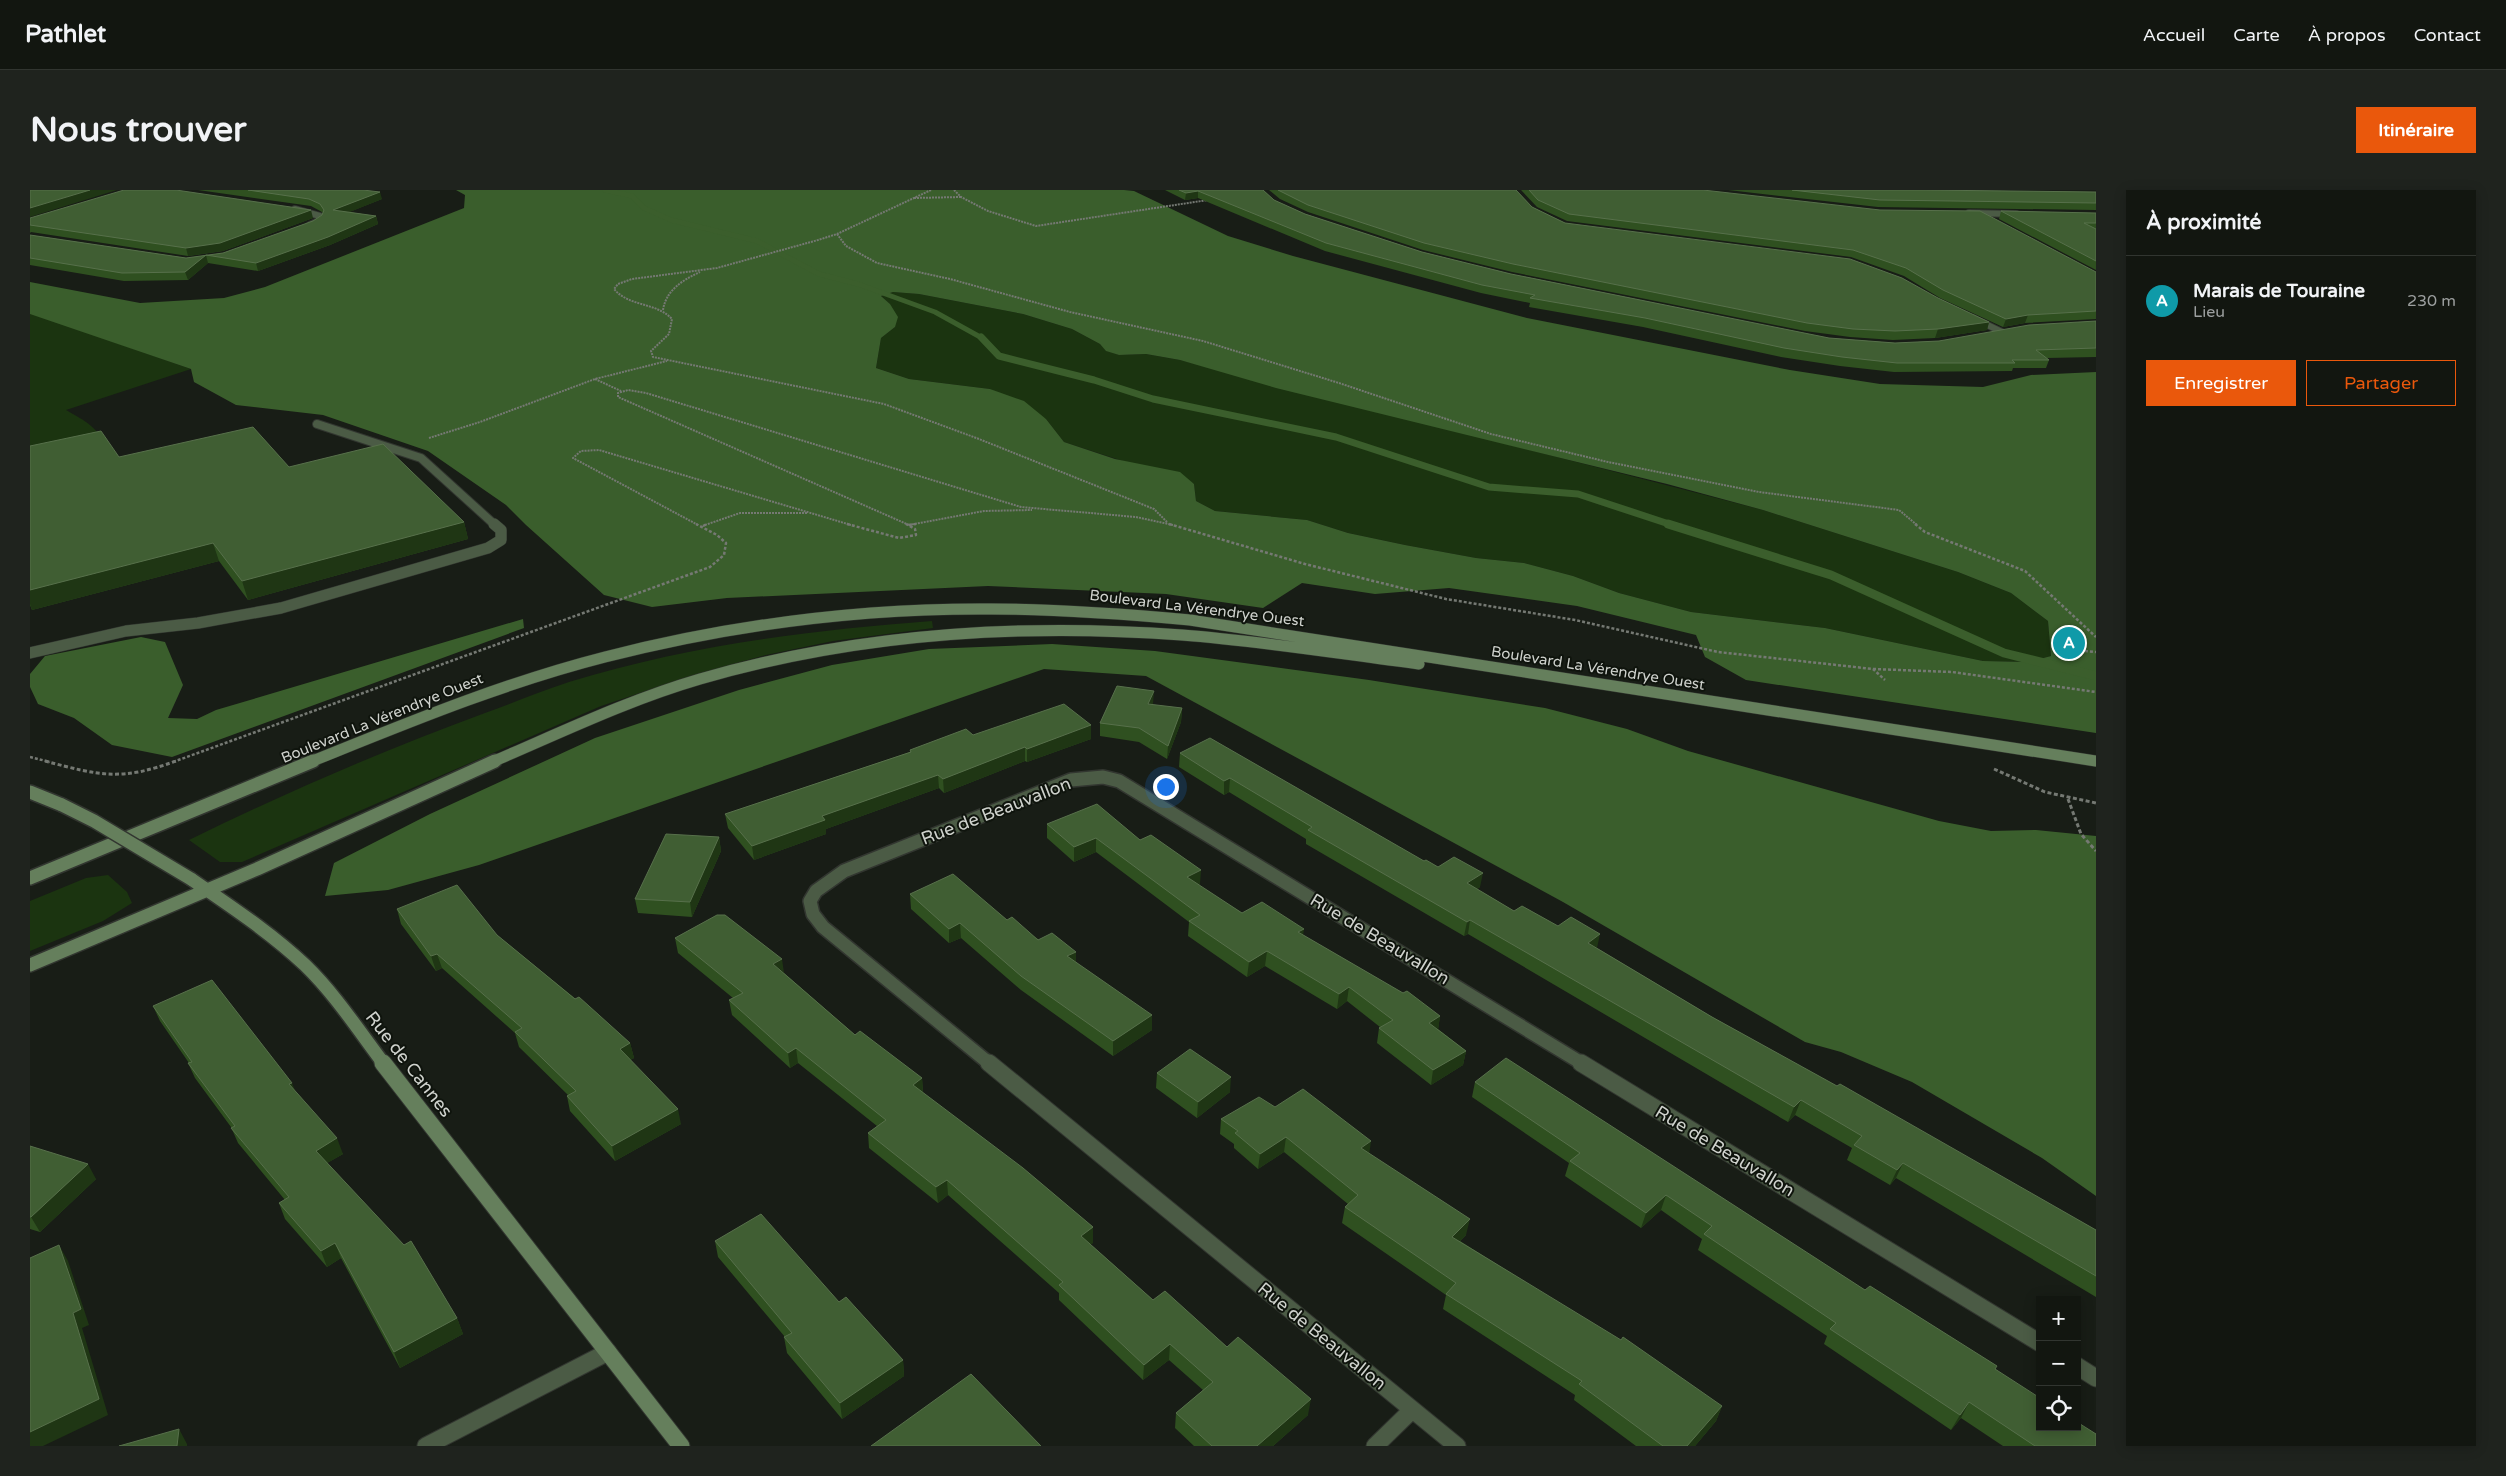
<!DOCTYPE html>
<html lang="fr">
<head>
<meta charset="utf-8">
<style>
  :root { --surface:#121610; --page:#1f231e; --text:#f1f3f6; --muted:#9c9f9f; --line:#313530; --accent:#ea580c }
  body { margin:0; font-family:"Varela Round",sans-serif; background:var(--page); color:var(--text) }
  .controls { position:absolute; right:15px; bottom:15px; display:grid; overflow:hidden; border-radius:0px; box-shadow:0 2px 12px #0003 }
  .controls button { width:45px; height:45px; display:grid; place-items:center; padding:0; border:0; border-bottom:1px solid var(--line); background:var(--surface); color:var(--text); font:25px sans-serif }
  .you { position:absolute; left:1135px; top:596px; width:18px; height:18px; margin:-12px; border:4px solid #fff; border-radius:50%; background:#1a73e8; box-shadow:0 0 0 8px #1a73e833 }
  .badge { display:grid; place-items:center; width:32px; height:32px; border-radius:50%; background:var(--accent); color:#fff; font-size:16px; font-weight:700 }
  .pin { position:absolute; translate:-50% -50%; border:2px solid #fff; box-shadow:0 1px 5px #0006 }
  .list { margin:0; padding:0; list-style:none }
  h2 { display:flex; justify-content:space-between; align-items:center; height:65px; margin:0; padding:0 20px; font-size:21px }
  h2 small { font-size:16px; font-weight:400; color:var(--muted) }
  .list li { display:grid; grid-template-columns:32px 1fr auto; gap:15px; align-items:center; box-sizing:border-box; height:90px; padding:0 20px; border-top:1px solid var(--line) }
  .list b { display:block; font-size:19px; white-space:nowrap }
  .list p { margin:0; font-size:16px; white-space:nowrap; color:var(--muted) }
  .list em { font-size:16px; font-style:normal; color:var(--muted) }
  .actions { display:flex; gap:10px; padding:15px 20px }
  .actions a { flex:1; padding:11px 0; border:1px solid var(--accent); border-radius:0px; text-align:center; font-size:18px; color:var(--accent) }
  .actions .main { background:var(--accent); color:#fff }
  .icon { flex:none; width:28px; height:28px; fill:none; stroke:currentColor; stroke-width:2; stroke-linecap:round; stroke-linejoin:round }
  .map { position:relative; flex:none; width:2066px; height:1256px; overflow:hidden; border-radius:0px }
  header { display:flex; align-items:center; gap:30px; box-sizing:border-box; height:70px; padding:0 25px; background:var(--surface); border-bottom:1px solid var(--line) }
  header strong { font-size:24px }
  nav { display:flex; gap:28px; margin-inline-start:auto; font-size:18px }
  .intro { display:flex; align-items:center; justify-content:space-between; box-sizing:border-box; height:120px; padding:0 30px }
  h1 { margin:0; font-size:35px }
  .button { padding:12px 22px; border-radius:0px; background:var(--accent); color:#fff; font-size:18px; font-weight:700 }
  main { display:flex; gap:30px; padding:0 30px }
  aside { flex:1; background:var(--surface); border-radius:0px; box-shadow:0 2px 12px #0003 }
  .map>svg:first-child { display:block }
</style>
</head>
<body>
<header>
<strong>Pathlet</strong>
<nav><a>Accueil</a><a>Carte</a><a>À propos</a><a>Contact</a></nav>
</header>
<div class="intro"><h1>Nous trouver</h1><a class="button">Itinéraire</a></div>
<main>
<div class="map">
<svg width="2066" height="1256" viewBox="0 0 2066 1256">
  <rect width="100%" height="100%" fill="#181d16"/>
  <path fill="#1b3410" d="M863,102L889,104L993,124L1042,139L1070,154L1077,161L1089,165L1116,164L1150,170L1733,320L1928,382L1981,403L2018,431L2021,466L1998,472L1953,471L1795,438L1661,422L1589,403L1543,386L1494,373L1446,368L1375,355L1318,343L1277,330L1185,321L1166,311L1164,294L1034,252L1016,229L960,199L879,189L846,178L851,148L865,137L860,114L851,106Z
    M0,124H4L161,179L36,220C53,230 61,233 73,249L0,274Z
    M902,431L903,438L803,451L736,465L661,486L571,516L212,672H190L159,650C255,603 354,560 455,523C483,513 511,501 539,492C656,456 780,440 902,431Z
    M78,685L97,702L102,713L73,731L0,761V711L56,688Z"/>
  <path fill="#3a5e2c" fill-rule="evenodd" d="M426,0H1094L1104,1L1198,46L1263,66L1497,128L1760,180L1850,194L1953,197L2001,185L2066,182V543L1716,490L1675,467L1666,445L1547,416L1419,398L1345,404L1272,393L1233,418L1136,404L958,396L697,408L622,417L574,405L496,335L476,315L398,261L293,225L206,215L164,192L161,179L0,124V92L110,113L194,108L235,97L434,18L435,5ZM863,102L889,104L993,124L1042,139L1070,154L1076,161L1089,165L1116,164L1150,170L1246,198L1637,294L1733,320L1928,382L1981,403L2018,431L2021,466L1998,472L1953,471L1795,438L1661,422L1589,403L1543,386L1494,373L1446,368L1375,355L1318,343L1277,330L1185,321L1166,311L1164,294L1150,282L1085,269L1034,252L1016,229L994,211L960,199L879,189L846,178L851,148L865,137L868,127L860,114L851,106Z
    M493,429L494,438L142,567L82,555L44,528L8,514L0,497V484L15,466L111,447L135,452L153,495L138,528L167,529L186,520Z
    M1022,454L1125,461L1339,490L1515,518L1597,539L1658,561L1909,631L1961,641L2006,640L2066,646V1006L2012,968L1882,892L1811,862L1775,852L1533,712L1116,486L1014,479L449,675L358,700L295,706L304,673L400,624L565,548L709,500L802,475L899,459Z"/>
  <g fill="none" stroke-linecap="round" stroke-linejoin="round">
    <path stroke="#3b5e2c" stroke-width="5" d="M575,0L602,6L614,18L641,30L727,51L789,84L828,94L905,122L952,148"/>
    <path stroke="#3b5e2c" stroke-width="7" d="M951,147L969,166L1064,190L1123,209L1306,247L1459,297L1548,304L1642,335"/>
    <path stroke="#3b5e2c" stroke-width="9" d="M1638,334L1801,385L1974,463L2066,486"/>
    <g stroke="#323630" stroke-width="10">
      <path id="lane-far1" d="M287,234L391,268L465,335"/>
    </g>
    <g stroke="#323630" stroke-width="12">
      <path id="lane" d="M0,463L96,441L168,433L251,418L458,358L471,350V340L464,334"/>
    </g>
    <g stroke="#323630" stroke-width="8">
      <path id="street-far2" d="M265,19L290,26L289,31L280,35
        M1939,23L1986,24
        M1943,128L1972,142"/>
    </g>
    <g stroke="#323630" stroke-width="16">
      <path id="street-far1" d="M960,874L793,737L783,724L780,711L786,701L814,681L1041,590L1073,587L1089,591L1553,874"/>
    </g>
    <g stroke="#323630" stroke-width="19">
      <path id="street" d="M959,873L1427,1256
        M1551,873L2010,1153
        M2047,1176L2066,1188
        M396,1256L578,1162
        M1345,1256L1382,1220"/>
    </g>
    <g stroke="#323630" stroke-width="12">
      <path id="secondary-far2" d="M280,572C377,533 473,493 575,467C700,435 831,418 961,419C1027,419 1094,424 1160,430L2066,571
        M462,572C530,543 598,510 670,489C825,444 991,433 1152,445C1232,451 1310,464 1389,474"/>
    </g>
    <g stroke="#323630" stroke-width="16">
      <path id="secondary-far1" d="M0,602L32,615
        M0,688L283,571
        M161,689C200,716 240,742 275,775C305,804 329,841 354,874
        M0,775L227,679L465,571"/>
    </g>
    <g stroke="#323630" stroke-width="19">
      <path id="secondary" d="M353,873L651,1256"/>
    </g>
    <path stroke="#757973" stroke-width="2" stroke-dasharray="2 1" stroke-linecap="butt" d="M901,0L807,44L788,50L687,78L602,89L588,94L584,99C599,117 626,112 642,129L639,144L621,161L623,167L854,214L949,249L1124,319L1137,332
      M924,0L931,7L958,21L1006,36L1178,10
      M884,8L931,7
      M807,44L816,56L847,73L920,89L1040,122L1173,151L1309,193L1461,244L1578,272L1729,302L1869,320L1887,335
      M633,120C636,100 653,90 670,82
      M565,189L591,201
      M399,248L450,232L565,189L637,171
      M668,335L543,268L551,261L569,260L821,335
      M675,335L710,323H777
      M879,335L954,321L1002,320
      M879,335L588,207V203L598,200L616,203L991,317L1106,327L1143,335"/>
    <path stroke="#757973" stroke-width="2.5" stroke-dasharray="3 2" stroke-linecap="butt" d="M817,334L869,348L886,345L885,339L876,334
      M1139,334L1275,374L1416,409L1545,430L1688,462L1843,479L1855,490
      M1885,334L1895,342L1995,381L2066,447
      M879,335L886,334
      M673,336L677,334
      M2045,460L2066,462
      M1843,479L1922,482L2066,502
      M0,567L20,572
      M143,572L680,377L694,365L696,353L687,345L666,334"/>
    <path stroke="#757973" stroke-width="3" stroke-dasharray="4 2.5" stroke-linecap="butt" d="M15,571C71,586 91,591 146,571
      M1964,579L2015,602L2066,613
      M2038,609L2051,644L2066,661"/>
    <use href="#lane-far1" stroke="#4b5b45" stroke-width="8"/>
    <use href="#lane" stroke="#4b5b45" stroke-width="11"/>
    <use href="#street-far2" stroke="#4b5b45" stroke-width="6"/>
    <use href="#street-far1" stroke="#4b5b45" stroke-width="13"/>
    <use href="#street" stroke="#4b5b45" stroke-width="17"/>
    <use href="#secondary-far2" stroke="#657f5c" stroke-width="11"/>
    <use href="#secondary-far1" stroke="#657f5c" stroke-width="13"/>
    <use href="#secondary" stroke="#657f5c" stroke-width="17"/>
    <g stroke="#323630" stroke-width="16" stroke-linecap="butt">
      <path id="secondary-bridge" d="M32,615L64,631L161,689"/>
    </g>
    <use href="#secondary-bridge" stroke="#657f5c" stroke-width="13"/>
  </g>
  <path fill="#2f5020" d="M168,0H333L352,9L319,22L346,26L348,34L300,55L228,81L178,73L158,90L94,91L0,75V45L156,68L193,63L283,31L292,25L293,23L292,22L281,16Z
    M1135,0H1233L1244,10L1275,24L1392,62L1481,84L1799,148L1865,153L1909,151L2066,131V167L2017,168L2019,170L2016,178H1983L1982,181L1864,182L1810,176L1751,167L1613,137L1499,117L1500,113L1451,103L1295,61L1168,8L1155,10Z
    M1239,0H1486L1502,17L1535,33L1908,108L1959,132L1957,140L1905,148L1863,150L1820,147L1775,141L1482,82L1393,60L1278,22L1250,9Z
    M1491,0H1673L2066,82V129L1995,133L1973,137L1910,108L1874,86L1821,67L1537,31L1507,17Z
    M1698,0H1893L2066,2V20L1848,17Z
    M1971,21L2066,23V80L1969,29Z
    M0,28H283L193,61L158,66L1,42L0,43Z
    M0,256L89,267L259,277L434,332L438,349L218,410L189,371L2,420L0,415Z
    M1123,515L1152,518L1151,532L1137,569L1109,552L1070,546V533Z
    M943,545L1061,549L997,572L995,571L914,603L909,598L796,639V644L724,670L698,638L695,624L880,562V560Z
    M1150,563L1408,677L1450,697L1447,699L1484,721L1567,758L1682,827L2066,1040V1107L1866,988L1860,995L1817,970L1822,958L1765,925L1758,932L1438,744L1434,746L1276,654V649L1199,602L1194,605L1149,577Z
    M1017,634L1110,650L1170,694L1168,695L1212,723L1273,745L1410,826L1408,839L1436,861L1433,875L1401,895L1347,853L1349,838L1350,837L1317,811L1307,819L1235,776L1217,787L1158,746L1159,732L1066,662L1044,672L1017,648Z
    M689,647L691,661L662,727L608,723L605,709Z
    M880,704L977,730L1046,772L1122,840L1083,866L991,800L931,748L919,753L881,719Z
    M367,719L467,745L600,853L604,868L600,870L651,934L585,971L540,921L537,906L538,905L489,857L485,843L412,778L406,781L371,734Z
    M645,748L754,783L825,845L892,888L893,903L1063,1037V1053L1060,1054L1123,1110L1197,1157L1278,1225L1243,1256H1164L1145,1238L1146,1223L1173,1200L1139,1170L1113,1190L1029,1110V1103L918,1005L908,1013L839,958L838,943L847,936L768,873L760,878L702,825L699,810L703,808L648,763Z
    M123,816L265,901L313,964L297,973L427,1128L433,1144L370,1178L311,1068L297,1077L255,1029L249,1013L255,1010L208,953L201,937L165,888L158,873H159L130,831Z
    M1127,883L1200,902L1167,928L1126,898Z
    M1445,892L1835,1100L1965,1179L2066,1256H1973L1931,1228L1921,1240L1794,1154L1797,1146L1668,1060L1672,1049L1631,1020L1611,1038L1535,986L1539,973L1442,907Z
    M1245,917L1339,964L1436,1045L1430,1051L1692,1216L1686,1231L1665,1256H1606L1544,1210L1545,1205L1413,1119L1416,1105L1312,1033L1315,1017L1318,1014L1254,962L1228,979L1204,958V954L1190,944L1191,929Z
    M0,956L66,989L10,1042L0,1039Z
    M685,1051L809,1112L873,1170L874,1186L812,1229L757,1163L754,1147H755L688,1067Z"/>
  <path fill="#1f3614" d="M60,0H87L0,27V18Z
    M1168,1V8L1155,10L1156,3Z
    M350,2L352,9L305,28L303,20Z
    M281,20L283,28L193,61L158,66L156,58Z
    M346,26L348,34L300,55L228,81L226,73Z
    M176,65L178,73L158,90L155,82Z
    M1998,125L1995,133L1973,137L1976,129Z
    M1959,132L1957,140L1905,148L1908,139Z
    M434,332L438,349L218,410L212,391Z
    M183,353L189,371L2,420L0,414V400Z
    M1124,501L1123,514H1118Z
    M1152,518L1151,532L1137,569L1138,556Z
    M1061,535V549L997,572V559Z
    M995,557V571L914,603L913,589Z
    M908,585L909,598L796,639V644L724,670L722,656L792,626Z
    M1200,588L1199,602L1194,605V591Z
    M689,647L691,661L662,727L660,712Z
    M1066,648V662L1044,672V657Z
    M1171,680L1170,694L1156,701L1157,687Z
    M1453,683L1450,697L1434,708L1437,693Z
    M1440,730L1438,744L1434,746L1437,732Z
    M930,733L931,748L919,753V739Z
    M1274,739L1272,753L1268,742Z
    M1570,744L1567,758L1558,753Z
    M1237,761L1235,776L1217,787L1219,772Z
    M1046,762V777L1037,766Z
    M407,764L412,778L406,781L401,766Z
    M752,769L754,783L743,774Z
    M1319,797L1317,811L1307,819L1309,804Z
    M1122,825V840L1083,866V851Z
    M1410,826L1408,841L1399,833Z
    M600,853L604,868L593,874L590,859Z
    M766,858L768,873L760,878L758,863Z
    M1436,861L1433,875L1401,895L1403,880Z
    M1201,887L1200,902L1167,928L1168,912Z
    M892,888L893,904L883,895Z
    M262,893L268,908L259,894Z
    M1771,910L1765,925L1758,932L1764,917Z
    M648,919L651,934L585,971L582,956Z
    M1256,947L1254,962L1228,979L1230,964Z
    M307,948L313,964L292,976L286,961Z
    M1341,951L1339,966L1331,958Z
    M1873,973L1866,988L1860,995L1867,980Z
    M58,974L66,989L10,1042L1,1027Z
    M917,990L918,1005L908,1013L906,997Z
    M1636,1005L1631,1020L1611,1038L1616,1023Z
    M1440,1029L1436,1045L1419,1062L1422,1047Z
    M1063,1037V1053L1051,1061V1046Z
    M305,1053L311,1068L297,1077L291,1061Z
    M29,1055L38,1071L59,1135L52,1138L78,1225L13,1256H0V1242L43,1123Z
    M427,1128L433,1144L370,1178L364,1162Z
    M1140,1154L1139,1170L1113,1190L1114,1175Z
    M873,1170L874,1186L812,1229L810,1213Z
    M1281,1209L1278,1225L1243,1256H1227Z
    M1939,1212L1931,1228L1921,1240L1930,1225Z
    M1692,1216L1686,1231L1665,1256H1657Z
    M149,1239L157,1254V1256H147Z"/>
  <path fill="#405e33" stroke="#57704b" d="M0,0H60L0,18Z
    M94,0H146L281,20L190,53L156,58L0,35V28Z
    M218,0H333L350,2L303,20L346,26L298,47L226,73L176,65L155,82L92,83L0,68V45L156,68L193,63L283,31L292,25L294,20L290,14L279,9Z
    M1149,0H1233L1244,10L1275,24L1392,62L1481,84L1799,148L1865,153L1909,151L1999,135L2066,131V158L2006,160L2019,170H1982L1985,173H1867L1812,167L1754,158L1615,128L1500,108L1505,105L1452,95L1296,53L1168,1L1156,3Z
    M1248,0H1486L1502,17L1535,33L1820,69L1872,88L1908,108L1959,132L1908,139L1865,141L1823,139L1777,133L1483,74L1394,53L1278,15Z
    M1499,0H1673L1850,20L1950,21L2066,82V121L1998,125L1976,129L1913,100L1876,78L1823,60L1539,24L1508,10Z
    M1762,0H1893L2066,2V13L1850,10Z
    M1971,21L2066,23V33H2054L2066,39V71Z
    M223,237L259,277L353,254L434,332L212,391L183,353L0,400V256L71,241L89,267Z
    M1087,496L1124,501L1118,514L1152,518L1138,556L1109,538L1070,533Z
    M1034,514L1061,535L997,559L995,557L913,589L908,585L792,626L795,630L722,656L695,624L881,562L880,560L936,539L943,545Z
    M1180,548L1394,671L1396,670L1408,677L1424,667L1453,683L1437,693L1484,721L1492,716L1528,736L1541,727L1570,744L1558,753L1682,827L1807,896L1810,894L2066,1040V1086L1873,973L1867,980L1824,955L1832,946L1771,910L1764,917L1440,730L1437,732L1278,640L1282,637L1200,588L1194,591L1150,563Z
    M1067,614L1110,650L1121,645L1171,680L1157,687L1212,723L1232,712L1274,739L1268,742L1373,803L1377,801L1410,826L1399,833L1436,861L1403,880L1349,838L1363,830L1319,797L1309,804L1237,761L1219,772L1159,731L1170,725L1066,648L1044,657L1017,634Z
    M636,644L689,647L660,712L605,709Z
    M923,684L977,730L982,727L1008,750L1022,743L1046,762L1037,766L1122,825L1083,851L991,786L930,733L919,739L880,704Z
    M427,695L467,745L545,809L549,807L600,853L590,859L648,919L582,956L537,906L546,901L485,842L492,838L407,764L401,766L367,719Z
    M687,725H695L752,769L743,774L825,845L830,841L892,888L883,895L993,978L1063,1037L1051,1046L1123,1110L1135,1101L1197,1157L1208,1147L1281,1209L1227,1256H1182L1146,1223L1183,1192L1140,1154L1114,1175L1029,1095L1033,1092L917,990L906,997L838,943L856,930L766,858L758,863L699,810L713,803L645,748Z
    M182,790L262,893L259,894L307,948L286,961L374,1055L381,1051L427,1128L364,1162L305,1053L291,1061L249,1013L259,1007L201,938L205,936L158,873L162,872L123,816Z
    M1160,859L1201,887L1168,912L1127,883Z
    M1476,868L1835,1100L1840,1096L1967,1176L1965,1179L2010,1208V1237H2047V1232L2066,1244V1256H2005L1939,1212L1930,1225L1800,1139L1806,1133L1674,1044L1682,1036L1636,1005L1616,1023L1540,971L1550,963L1445,892Z
    M1273,899L1341,951L1331,958L1440,1029L1422,1047L1591,1150L1593,1147L1692,1216L1657,1256H1633L1549,1194L1552,1191L1416,1104L1426,1093L1315,1017L1328,1005L1256,947L1230,964L1205,943L1208,941L1191,929L1229,907L1245,917Z
    M0,956L58,974L1,1027H0Z
    M731,1024L809,1112L816,1107L873,1170L810,1213L754,1147L762,1143L685,1051Z
    M29,1055L51,1119L43,1123L69,1209L0,1242V1068Z
    M941,1184L1011,1256H841Z
    M149,1239L147,1256H89Z"/>
  <g text-anchor="middle" dominant-baseline="central" stroke-width="4" stroke-linejoin="round" paint-order="stroke">
    <g font-size="15" fill="#cfd2cd" stroke="#0f140d">
      <text transform="translate(1167 418) rotate(7)">Boulevard La Vérendrye Ouest</text>
      <text transform="translate(1568 478) rotate(9)">Boulevard La Vérendrye Ouest</text>
      <text transform="translate(352 528) rotate(-22)">Boulevard La Vérendrye Ouest</text>
    </g>
    <g font-size="18" fill="#cfd2cd" stroke="#0f140d">
      <text transform="translate(966 621) rotate(-21)">Rue de Beauvallon</text>
      <text transform="translate(1350 749) rotate(31)">Rue de Beauvallon</text>
      <text transform="translate(379 874) rotate(52)">Rue de Cannes</text>
      <text transform="translate(1695 961) rotate(31)">Rue de Beauvallon</text>
      <text transform="translate(1292 1146) rotate(39)">Rue de Beauvallon</text>
    </g>
  </g>
</svg>
<div class="controls">
<button>+</button>
<button>−</button>
<button><svg class="icon" aria-label="locate" viewBox="0 0 24 24"><circle cx="12" cy="12" r="6"/><path d="M12 2v4M12 18v4M2 12h4M18 12h4"/></svg></button>
</div>
<div class="you"></div>
<div class="pin badge" style="left:2039px;top:453px;background:#0f9aa8">A</div>
</div>
<aside>
<h2>À proximité<small></small></h2>
<ul class="list">
<li><span class="badge" style="background:#0f9aa8">A</span><div><b>Marais de Touraine</b><p>Lieu</p></div><em>230 m</em></li>
</ul>
<div class="actions"><a class="main">Enregistrer</a><a>Partager</a></div>
</aside>
</main>
</body>
</html>
